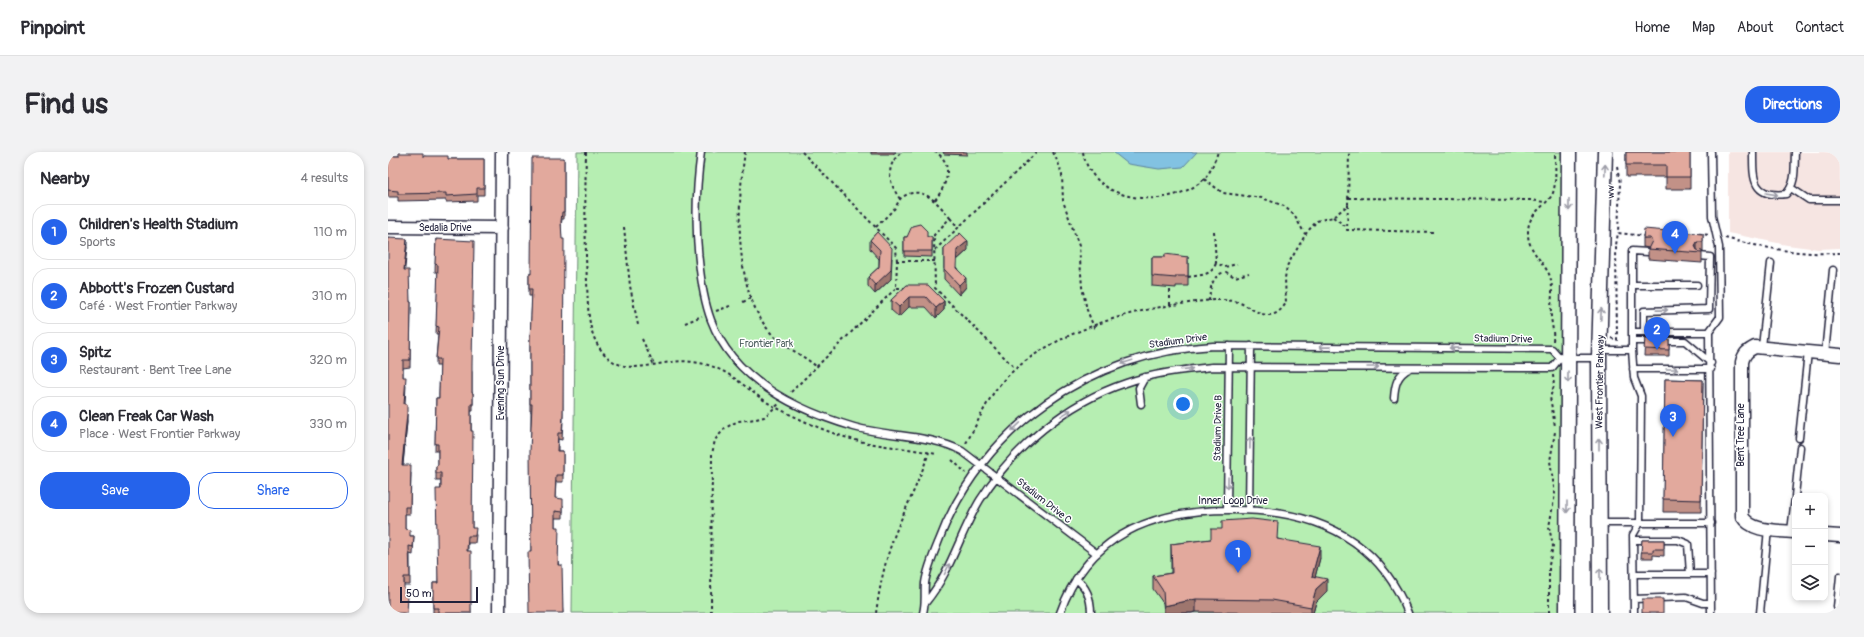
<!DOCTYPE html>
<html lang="en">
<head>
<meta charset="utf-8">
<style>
  :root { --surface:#fff; --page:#f2f2f3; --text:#2b2b33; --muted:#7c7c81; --line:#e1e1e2; --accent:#2563eb }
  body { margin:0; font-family:Pangolin,sans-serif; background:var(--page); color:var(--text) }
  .controls { position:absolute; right:12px; bottom:12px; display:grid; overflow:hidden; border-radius:8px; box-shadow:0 2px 6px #0003 }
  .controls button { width:36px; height:36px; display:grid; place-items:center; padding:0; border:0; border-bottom:1px solid var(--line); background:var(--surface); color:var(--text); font:20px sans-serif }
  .scale { position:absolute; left:12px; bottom:10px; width:78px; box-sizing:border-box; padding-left:4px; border:2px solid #22223b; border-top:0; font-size:11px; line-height:14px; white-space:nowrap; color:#22223b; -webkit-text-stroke:3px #fff; paint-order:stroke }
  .you { position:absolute; left:795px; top:252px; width:14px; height:14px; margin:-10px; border:3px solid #fff; border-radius:50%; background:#1a73e8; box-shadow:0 0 0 6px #1a73e833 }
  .badge { display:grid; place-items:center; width:26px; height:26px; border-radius:50%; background:var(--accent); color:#fff; font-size:13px; font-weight:700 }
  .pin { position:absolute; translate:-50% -33px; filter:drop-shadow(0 1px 2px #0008) }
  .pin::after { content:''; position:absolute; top:21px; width:14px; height:12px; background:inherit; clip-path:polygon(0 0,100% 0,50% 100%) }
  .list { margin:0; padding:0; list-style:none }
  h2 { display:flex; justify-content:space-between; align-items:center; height:52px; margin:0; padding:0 16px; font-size:17px }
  h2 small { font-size:13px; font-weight:400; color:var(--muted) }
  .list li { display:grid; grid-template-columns:26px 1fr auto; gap:12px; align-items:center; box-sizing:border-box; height:56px; margin:0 8px 8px; padding:0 8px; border:1px solid var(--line); border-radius:16px }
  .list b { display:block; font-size:15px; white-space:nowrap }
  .list p { margin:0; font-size:13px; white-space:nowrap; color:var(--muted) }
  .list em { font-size:13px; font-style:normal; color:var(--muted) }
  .actions { display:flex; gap:8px; padding:12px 16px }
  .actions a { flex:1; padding:9px 0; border:1px solid var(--accent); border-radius:16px; text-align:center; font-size:14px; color:var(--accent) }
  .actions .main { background:var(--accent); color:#fff }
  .icon { flex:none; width:22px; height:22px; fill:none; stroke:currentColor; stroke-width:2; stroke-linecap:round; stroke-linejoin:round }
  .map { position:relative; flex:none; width:1452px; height:461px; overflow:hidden; border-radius:16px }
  header { display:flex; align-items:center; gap:24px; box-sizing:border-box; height:56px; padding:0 20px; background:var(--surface); border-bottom:1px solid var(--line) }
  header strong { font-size:19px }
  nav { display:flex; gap:22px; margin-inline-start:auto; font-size:14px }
  .intro { display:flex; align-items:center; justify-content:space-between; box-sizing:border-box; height:96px; padding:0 24px }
  h1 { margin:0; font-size:28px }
  .button { padding:10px 18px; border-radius:16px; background:var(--accent); color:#fff; font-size:14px; font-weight:700 }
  main { display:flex; gap:24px; padding:0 24px }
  aside { flex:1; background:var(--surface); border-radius:16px; box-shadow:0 2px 6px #0003 }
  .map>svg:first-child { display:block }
</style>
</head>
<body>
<header>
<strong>Pinpoint</strong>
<nav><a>Home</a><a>Map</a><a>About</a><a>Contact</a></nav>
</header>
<div class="intro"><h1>Find us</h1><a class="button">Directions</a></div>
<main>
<aside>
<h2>Nearby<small>4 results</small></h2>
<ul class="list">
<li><span class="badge">1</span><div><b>Children's Health Stadium</b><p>Sports</p></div><em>110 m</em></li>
<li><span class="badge">2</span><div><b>Abbott's Frozen Custard</b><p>Café · West Frontier Parkway</p></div><em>310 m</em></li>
<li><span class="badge">3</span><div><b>Spitz</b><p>Restaurant · Bent Tree Lane</p></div><em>320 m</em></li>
<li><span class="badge">4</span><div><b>Clean Freak Car Wash</b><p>Place · West Frontier Parkway</p></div><em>330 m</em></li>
</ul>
<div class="actions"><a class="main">Save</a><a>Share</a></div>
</aside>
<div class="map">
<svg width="1452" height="461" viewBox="0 0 1452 461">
  <rect width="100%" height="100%" fill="#fff"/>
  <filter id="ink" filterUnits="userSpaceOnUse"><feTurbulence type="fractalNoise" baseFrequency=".025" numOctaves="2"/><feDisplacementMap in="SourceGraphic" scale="8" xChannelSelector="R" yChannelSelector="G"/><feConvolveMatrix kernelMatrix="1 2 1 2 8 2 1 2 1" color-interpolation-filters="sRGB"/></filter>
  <g filter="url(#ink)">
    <path fill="#f6e5e2" d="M1340,0H1452V96L1430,97L1399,93L1340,81Z"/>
    <path fill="#b6eeb2" stroke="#6c8876" d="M189,0H1179L1178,461H184Z"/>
    <path fill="#82c2e2" stroke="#5c829f" d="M725,0H809L795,15L771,17L740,12Z"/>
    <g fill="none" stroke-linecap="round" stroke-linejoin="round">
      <g stroke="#22223b" stroke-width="9">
        <path id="service" d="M313,0C308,36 307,73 311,109C313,129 316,149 323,168C345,227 408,258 466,275C501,285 541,282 574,299L708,401
          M1365,0C1365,27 1364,46 1398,42C1409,30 1406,15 1407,0
          M1403,36L1421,48H1452
          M1244,133H1309
          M1256,179V159L1321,157L1322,105L1311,104
          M1244,180H1321L1332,165L1331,95L1324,64L1323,0
          M1321,180L1323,461
          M1244,189H1263
          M1274,189H1297L1323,211
          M1374,195L1383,111
          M1212,198H1244L1246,226L1253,244L1252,371L1245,383L1246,461
          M1244,198V99L1260,100
          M1437,202L1445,118
          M1245,217H1323
          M1006,246C1007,232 1009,223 1022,216
          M753,252L751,236L757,225
          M1411,286L1420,200
          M1407,344L1412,295
          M839,358L841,194
          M861,358L863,194
          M1211,371H1323
          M1403,379L1407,346
          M1245,388H1290L1300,392L1302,422
          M1246,422H1323
          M688,427C699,435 703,448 703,461
          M1246,447L1298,445L1315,451H1323
          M538,450C563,420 572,381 592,348C625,296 678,251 738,231C766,221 794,218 824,215L1164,216L1172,206
          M1449,455L1452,424
          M535,461C538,449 536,442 537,431C539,418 545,403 550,391C593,275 703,200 825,194L1164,197L1172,206H1211
          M672,461C699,383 764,358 842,358C921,357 989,382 1020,461
          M1372,461L1380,377"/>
      </g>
      <g stroke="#22223b" stroke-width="15">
        <path id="minor" d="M0,75L114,76
          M1407,380C1390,378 1364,381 1354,364V210C1356,202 1359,199 1367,195L1452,203
          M1437,383L1452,384
          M111,461L114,0"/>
      </g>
      <g stroke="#22223b" stroke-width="17">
        <path id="tertiary" d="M1179,461L1181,0
          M1212,461L1211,206L1217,0"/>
      </g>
      <path stroke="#22223b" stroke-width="2" stroke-dasharray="3 3" stroke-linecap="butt" d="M198,0C197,44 197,87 199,130C200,151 199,177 211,195C231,225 256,213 284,210C296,208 309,210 320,213C347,221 365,244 389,256C415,269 442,282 471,289C496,295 522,296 548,302
        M357,0C349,53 345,137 382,180C395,195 414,202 429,215
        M414,0L508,96L509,109
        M665,0L671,13L674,23L675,49L691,94L694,135L699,158L707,178
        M695,0C704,52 779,58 814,29C822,23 826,10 830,0
        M1229,15L1232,31L1230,81
        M816,27L835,41L874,46L896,54L906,63L917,82
        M960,46L1143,48L1156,50
        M512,47C501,32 496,13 514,0
        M547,48C558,34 567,13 548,0
        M960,53L959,78L1046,80
        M945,65L959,75
        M562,66L570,75
        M236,75L242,134L250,173
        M488,75C494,69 500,63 506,57C509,54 510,49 513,46C534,31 550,51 562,66L546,83L547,136L627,216
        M826,79L828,111L837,115L849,112
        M1305,81L1321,83
        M1337,86C1375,96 1413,103 1452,101
        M547,98L649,0
        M800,125C812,123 824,124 828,111
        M518,136H508L509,109H547
        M821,149C822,137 824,122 838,120L847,125L861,121
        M355,150L363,146
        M782,153V136
        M328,159L342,154
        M297,171L314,164
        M1223,186L1229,188L1228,93L1230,81L1257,84
        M254,187L266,213
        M1165,189C1166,181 1164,173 1163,165C1162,151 1167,136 1161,122C1154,108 1139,97 1140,80C1140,61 1156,56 1164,43C1169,34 1167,10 1167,0
        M1165,223L1166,234L1162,245L1167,274
        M403,240L508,136
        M578,291C590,271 598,249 613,231C653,186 734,159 793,152C809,150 829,146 845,149C862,151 881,178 898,151L897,126L899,114L919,80L929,69L945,65L960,53L961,0
        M564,308L578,321
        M323,461L324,302L327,288L337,276L350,269L368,267L376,265L391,252
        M488,461C492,432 498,404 509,377C520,351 532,327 541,300
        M1161,461V413L1165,394L1161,375L1167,342L1162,309L1167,280"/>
      <use href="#service" stroke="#fff" stroke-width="6"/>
      <use href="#minor" stroke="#fff" stroke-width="12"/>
      <use href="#tertiary" stroke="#fff" stroke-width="14"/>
    </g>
    <path fill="#c29187" stroke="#22223b" d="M483,0H508L505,2H483Z
      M555,0H579V3L556,2Z
      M1238,0H1302V37H1278V25H1238Z
      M0,4H35L60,7H96V43H89V49L58,50V48L10,49V45H0Z
      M176,6V67H174L173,75L175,269L174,288L170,287V299H175V330H168L167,346L175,353V366H167V375L175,461L143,400V259H142V189L144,144H141V122H143Z
      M489,80L503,127L487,142L480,134V125L491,115V107L482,97V88Z
      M1315,82V100H1314V111L1260,107V97L1261,96L1255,95V86Z
      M516,85H544V105L516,104Z
      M0,86L19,95L16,118L22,150H23L22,215L15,216V225L18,233L17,252L19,270L15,313L23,321L22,362H17V377L22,384H26L25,403L22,402V433H16Z
      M48,87L84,220V241H85V259H83L84,376L88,383L87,391H80V399L83,461H45V431H50L53,328H48V314L50,313V299H47L48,246H51V241L52,214H48V207L50,182H48L50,120H47Z
      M556,96L580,98L569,108V116L578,135L571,143L556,127Z
      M764,105H800V134H788V136L764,134Z
      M519,133L556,149V158L548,166L538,155H521L511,165L503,158V148Z
      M1257,187H1281V204H1256Z
      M1277,227L1315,228L1313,360H1275Z
      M823,387H890L932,406L927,425L939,439L928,450L925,461L808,460L803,461H776L775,451L765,437V424L783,421V392Z
      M1254,388H1276V404L1265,403V406H1253Z"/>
    <path fill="#9e766e" stroke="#22223b" d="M19,87V95L16,126V118Z
      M580,89V98L569,108L568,125L569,98Z
      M1309,90V100L1307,94Z
      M504,106L503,127L487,142V133Z
      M578,126V135L571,143V133Z
      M521,145V155L511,165V155Z
      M556,149V158L548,166V156Z
      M19,262V270L14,321V313Z
      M932,394V406L924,437V424Z
      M939,427V439L928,450L925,461H923V455L928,437Z
      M808,447V460L803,461H776V454Z"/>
    <path fill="#e2a99d" stroke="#22223b" d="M1238,0H1302V25H1278V13H1238Z
      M11,1H35V4H60V7H96V36H89V42L58,44V41L10,42V39L0,38V4H11Z
      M144,6H176V60H174L173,70L174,87H176L175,262L174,281H170L169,299H175V323H168L167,346L175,347V360L167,359V375H171L170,413H174L175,461H141L140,400H143L142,299L144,252H142V189L144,137H141V122H143Z
      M532,72L539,79V85H544V99H516V85H519L524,74Z
      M1256,77L1315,82V90H1309L1307,94L1309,98L1314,99V101L1260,97L1264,89L1262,86H1255Z
      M489,80L504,96L503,118L487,133L480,125L491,115L492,98L482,88Z
      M572,81L580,89L569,98L568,116L578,126L571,133L556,117V96Z
      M0,86L19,87L16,118H21L22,150H23L22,208H15V225H18L16,252H19V262L14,313H23L22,355H17V377L22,378V384H26L25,395L21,394L22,425H16V444H20L19,461H0Z
      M48,87L86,89L84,213V241H85V252H83V279H85L84,376H88L87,384H80L79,399H83V461H50V456H45V431H50L48,337H53V321H48V314L50,313V292H47L48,246H51V241L52,207H48L51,175L48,174L50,113L47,112Z
      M777,102L800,105V124H788V126L764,124V105H777Z
      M519,133H540L556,149L548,156L538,145H521L511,155L503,148Z
      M1257,187H1281V198L1256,197Z
      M1277,227L1315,228L1313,348L1275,347Z
      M864,367L890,370L889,387L932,394L924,424L939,427L928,437L923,455L884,448L808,447L776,454L775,439L765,424L784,421L783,392L823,387V377H834V369Z
      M1254,388H1276V397H1265V400H1253Z
      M1254,447H1275V461H1254Z"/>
    <defs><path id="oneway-shaft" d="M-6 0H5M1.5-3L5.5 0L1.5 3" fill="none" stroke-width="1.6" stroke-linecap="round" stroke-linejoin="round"/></defs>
    <g stroke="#9c9ca7">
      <use href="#oneway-shaft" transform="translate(1217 18) rotate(-88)"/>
      <use href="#oneway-shaft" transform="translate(1384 42) rotate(8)"/>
      <use href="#oneway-shaft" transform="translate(1181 53) rotate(90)"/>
      <use href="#oneway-shaft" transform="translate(1274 158) rotate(-1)"/>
      <use href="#oneway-shaft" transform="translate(1213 162) rotate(-88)"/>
      <use href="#oneway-shaft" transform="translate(937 195) rotate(-179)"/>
      <use href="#oneway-shaft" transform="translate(1067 196) rotate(-179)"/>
      <use href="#oneway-shaft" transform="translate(739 210) rotate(162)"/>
      <use href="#oneway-shaft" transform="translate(985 215)"/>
      <use href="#oneway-shaft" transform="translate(799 217) rotate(-6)"/>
      <use href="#oneway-shaft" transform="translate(1284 217)"/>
      <use href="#oneway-shaft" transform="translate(1180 225) rotate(90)"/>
      <use href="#oneway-shaft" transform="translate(678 261) rotate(-32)"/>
      <use href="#oneway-shaft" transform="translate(628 275) rotate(137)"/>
      <use href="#oneway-shaft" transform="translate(862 291) rotate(-89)"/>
      <use href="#oneway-shaft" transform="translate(1211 292) rotate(-90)"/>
      <use href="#oneway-shaft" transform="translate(840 331) rotate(91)"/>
      <use href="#oneway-shaft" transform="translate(1179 355) rotate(90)"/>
      <use href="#oneway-shaft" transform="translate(559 417) rotate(-65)"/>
      <use href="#oneway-shaft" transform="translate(1212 422) rotate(-90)"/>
    </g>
  </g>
  <g text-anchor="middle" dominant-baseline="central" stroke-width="3" stroke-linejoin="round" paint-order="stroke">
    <g font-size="10" fill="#22223b" stroke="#fff">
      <text transform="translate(1223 40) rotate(-89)">ww</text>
      <text x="57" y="76">Sedalia Drive</text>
      <text transform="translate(1115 187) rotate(1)">Stadium Drive</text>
      <text transform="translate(790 189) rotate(-8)">Stadium Drive</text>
      <text transform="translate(1212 230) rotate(-89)">West Frontier Parkway</text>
      <text transform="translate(113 231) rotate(-90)">Evening Sun Drive</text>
      <text transform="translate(830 276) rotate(-89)">Stadium Drive B</text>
      <text transform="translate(1353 283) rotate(-90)">Bent Tree Lane</text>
      <text transform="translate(656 349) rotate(38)">Stadium Drive C</text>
      <text x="845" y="349">Inner Loop Drive</text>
    </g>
    <g font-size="10" fill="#4e5f5f" stroke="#fff">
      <text x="378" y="192">Frontier Park</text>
    </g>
  </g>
</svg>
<div class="controls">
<button>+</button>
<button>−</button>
<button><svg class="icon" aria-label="layers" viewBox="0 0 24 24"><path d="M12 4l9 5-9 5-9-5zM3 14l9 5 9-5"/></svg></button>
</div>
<div class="scale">50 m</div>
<div class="you"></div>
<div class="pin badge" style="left:850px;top:421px">1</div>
<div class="pin badge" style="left:1269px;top:198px">2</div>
<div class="pin badge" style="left:1285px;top:285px">3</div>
<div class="pin badge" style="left:1287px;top:102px">4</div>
</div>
</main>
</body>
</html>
